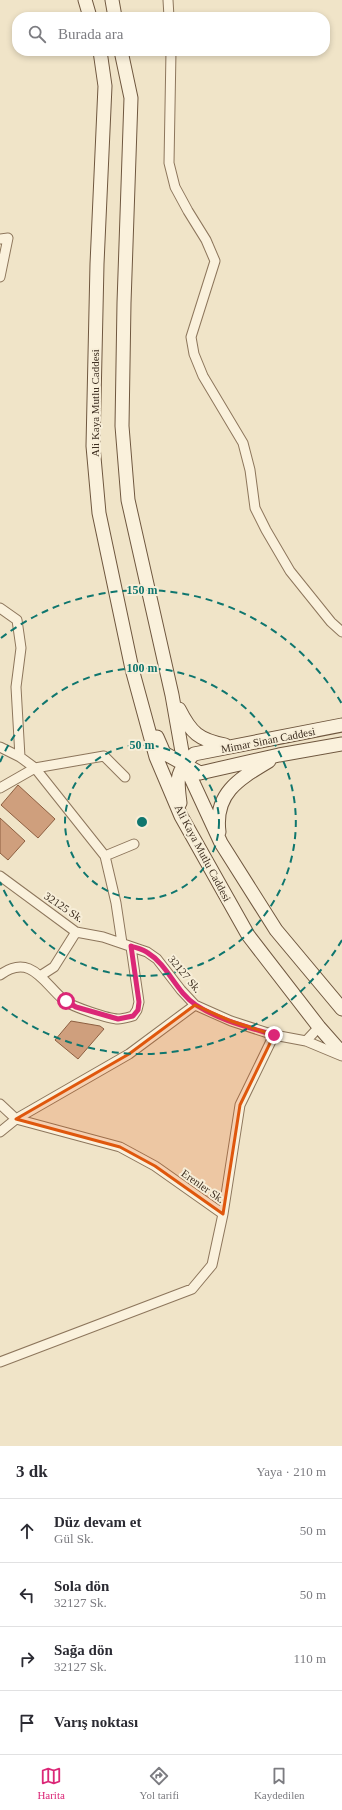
<!DOCTYPE html>
<html lang="tr">
<head>
<meta charset="utf-8">
<style>
  :root { --surface:#fff; --page:#f7f7f7; --text:#2b2b33; --muted:#7c7c81; --line:#e1e1e2; --accent:#db2777 }
  body { margin:0; font-family:Georgia,serif; background:var(--page); color:var(--text) }
  .stop { position:absolute; width:12px; height:12px; margin:-9px; border:3px solid #db2777; border-radius:50%; background:#fff }
  .stop.end { background:#db2777; border-color:#fff; box-shadow:0 1px 4px #0008 }
  .list { margin:0; padding:0; list-style:none }
  h2 { display:flex; justify-content:space-between; align-items:center; height:52px; margin:0; padding:0 16px; font-size:17px }
  h2 small { font-size:13px; font-weight:400; color:var(--muted) }
  .list li { display:grid; grid-template-columns:26px 1fr auto; gap:12px; align-items:center; box-sizing:border-box; height:64px; padding:0 16px; border-top:1px solid var(--line) }
  .list b { display:block; font-size:15px; white-space:nowrap }
  .list p { margin:0; font-size:13px; white-space:nowrap; color:var(--muted) }
  .list em { font-size:13px; font-style:normal; color:var(--muted) }
  .icon { flex:none; width:22px; height:22px; fill:none; stroke:currentColor; stroke-width:2; stroke-linecap:round; stroke-linejoin:round }
  .map { position:relative; flex:none; width:342px; height:1446px; overflow:hidden }
  .search { position:absolute; background:var(--surface); box-shadow:0 2px 6px #0003; left:12px; right:12px; top:12px; height:44px; display:flex; align-items:center; gap:10px; box-sizing:border-box; padding:0 14px; border-radius:16px; color:var(--muted); font-size:15px }
  .sheet { height:308px; background:var(--surface) }
  nav { display:flex; justify-content:space-around; align-items:center; box-sizing:border-box; height:56px; border-top:1px solid var(--line); background:var(--surface); font-size:11px; color:var(--muted) }
  nav a { display:grid; justify-items:center; gap:2px }
  nav .on { color:var(--accent) }
  .map>svg:first-child { display:block }
</style>
</head>
<body>
<div class="map">
<svg width="342" height="1446" viewBox="0 0 342 1446">
  <rect width="100%" height="100%" fill="#f0e4c8"/>
  <path fill="#cf9f7d" stroke="#8d5f41" d="M18,785L55,819L38,838L1,805Z
    M0,818L25,841L8,860L0,853Z
    M71,1021L100,1026L104,1029L78,1059L55,1040Z"/>
  <g fill="none" stroke-linecap="round" stroke-linejoin="round">
    <g stroke="#8d765c" stroke-width="11">
      <path id="street" d="M168,0L169,17
        M171,51L169,163L175,187L188,211L206,240L215,261L191,337L194,354L203,376L243,443L250,470L255,508L266,530L290,571L331,622L342,632
        M0,239L8,238L0,277
        M0,608L17,620L21,648L16,687L20,757
        M0,747L20,757L35,768L105,856L116,903L122,943
        M0,788L35,768L104,756L125,777
        M105,856L134,844
        M0,876L76,932L103,937L147,952L157,959L181,990L195,1005L231,1021L274,1035L306,1041L342,1056
        M0,975C31,952 44,984 65,1001C73,1007 109,1019 118,1019C123,1019 129,1017 133,1016L137,1010L139,1002L131,947
        M40,976L54,967L76,932
        M306,1041L319,1027
        M0,1104L16,1119L120,1147L155,1166L223,1214
        M0,1132L16,1119L129,1054L195,1005
        M0,1362L192,1289L212,1265L223,1214L240,1105L274,1035"/>
    </g>
    <g stroke="#6f573f" stroke-width="15">
      <path id="secondary" d="M85,0L90,17
        M112,0L115,17
        M100,51L105,86L97,264L93,446L99,513L132,669L156,757L181,816L248,935L319,1027L342,1053
        M121,51L131,98L124,303L122,426L128,500L172,695L184,763L221,843L276,930L342,1009
        M179,709C191,733 199,740 225,745
        M157,737L164,753L200,773L279,755L342,744
        M180,803C177,778 175,773 194,754L342,725
        M219,832C214,793 239,779 269,761"/>
    </g>
    <use href="#street" stroke="#faf1dc" stroke-width="9"/>
    <use href="#secondary" stroke="#faf1dc" stroke-width="13"/>
  </g>
  <g fill="none" stroke-linecap="round" stroke-linejoin="round">
    <path stroke="#db2777" stroke-width="5" d="M66,1001L76,1007L118,1019L133,1016L138,1010L139,1002L131,946C136,948 143,949 148,953C168,965 176,992 196,1005C219,1020 248,1027 274,1035"/>
  </g>
  <path fill="#df570d" fill-opacity="0.2" stroke="#df570d" stroke-width="3" stroke-linejoin="round" d="M195,1005L231,1021L274,1035L240,1105L223,1214L155,1166L120,1147L16,1119L129,1054Z"/>
  <g fill="none" stroke="#0f766e" stroke-width="2" stroke-dasharray="7 5">
    <circle cx="142" cy="822" r="77"/>
    <path d="M0 762A154 154 0 1 1 0 882"/>
    <path d="M342 940A232 232 0 0 1 1 1006M1 638A232 232 0 0 1 342 704"/>
  </g>
  <g text-anchor="middle" dominant-baseline="central" stroke-width="4" stroke-linejoin="round" paint-order="stroke">
    <g font-size="11" fill="#3d2e20" stroke="#f7eed8">
      <text transform="translate(95 403) rotate(-90)">Ali Kaya Mutlu Caddesi</text>
      <text transform="translate(268 740) rotate(-11)">Mimar Sinan Caddesi</text>
      <text transform="translate(203 853) rotate(62)">Ali Kaya Mutlu Caddesi</text>
      <text transform="translate(64 907) rotate(34)">32125 Sk.</text>
      <text transform="translate(185 974) rotate(50)">32127 Sk.</text>
      <text transform="translate(203 1186) rotate(35)">Erenler Sk.</text>
    </g>
  </g>
  <circle cx="142" cy="822" r="6" fill="#0f766e" stroke="#f7eed8" stroke-width="2"/>
  <g font-size="12" text-anchor="middle" font-weight="bold" fill="#0f766e" stroke="#f7eed8" stroke-width="4" stroke-linejoin="round" paint-order="stroke">
    <text x="142" y="594">150 m</text>
    <text x="142" y="672">100 m</text>
    <text x="142" y="749">50 m</text>
  </g>
</svg>
<div class="stop" style="left:66px;top:1001px"></div>
<div class="stop end" style="left:274px;top:1035px"></div>
<div class="search"><svg class="icon" aria-label="search" viewBox="0 0 24 24"><circle cx="10" cy="10" r="6"/><path d="M15 15l6 6"/></svg>Burada ara</div>
</div>
<section class="sheet">
<h2>3 dk<small>Yaya · 210 m</small></h2>
<ul class="list">
<li><svg class="icon" aria-label="ahead" viewBox="0 0 24 24"><path d="M12 20V5M6 11l6-6 6 6"/></svg><div><b>Düz devam et</b><p>Gül Sk.</p></div><em>50 m</em></li>
<li><svg class="icon" aria-label="left" viewBox="0 0 24 24"><path d="M17 20v-9H6M10 6l-5 5 5 5"/></svg><div><b>Sola dön</b><p>32127 Sk.</p></div><em>50 m</em></li>
<li><svg class="icon" aria-label="right" viewBox="0 0 24 24"><path d="M7 20v-9h11M14 6l5 5-5 5"/></svg><div><b>Sağa dön</b><p>32127 Sk.</p></div><em>110 m</em></li>
<li><svg class="icon" aria-label="arrive" viewBox="0 0 24 24"><path d="M6 21V4h12l-3 4 3 4H6"/></svg><div><b>Varış noktası</b></div></li>
</ul>
</section>
<nav>
<a class="on"><svg class="icon" aria-label="map" viewBox="0 0 24 24"><path d="M3 6l6-2 6 2 6-2v14l-6 2-6-2-6 2zM9 4v14M15 6v14"/></svg>Harita</a>
<a><svg class="icon" aria-label="directions" viewBox="0 0 24 24"><path d="M12 3l9 9-9 9-9-9zM9 14v-3h6M13 9l2 2-2 2"/></svg>Yol tarifi</a>
<a><svg class="icon" aria-label="saved" viewBox="0 0 24 24"><path d="M7 4h10v16l-5-4-5 4z"/></svg>Kaydedilen</a>
</nav>
</body>
</html>
